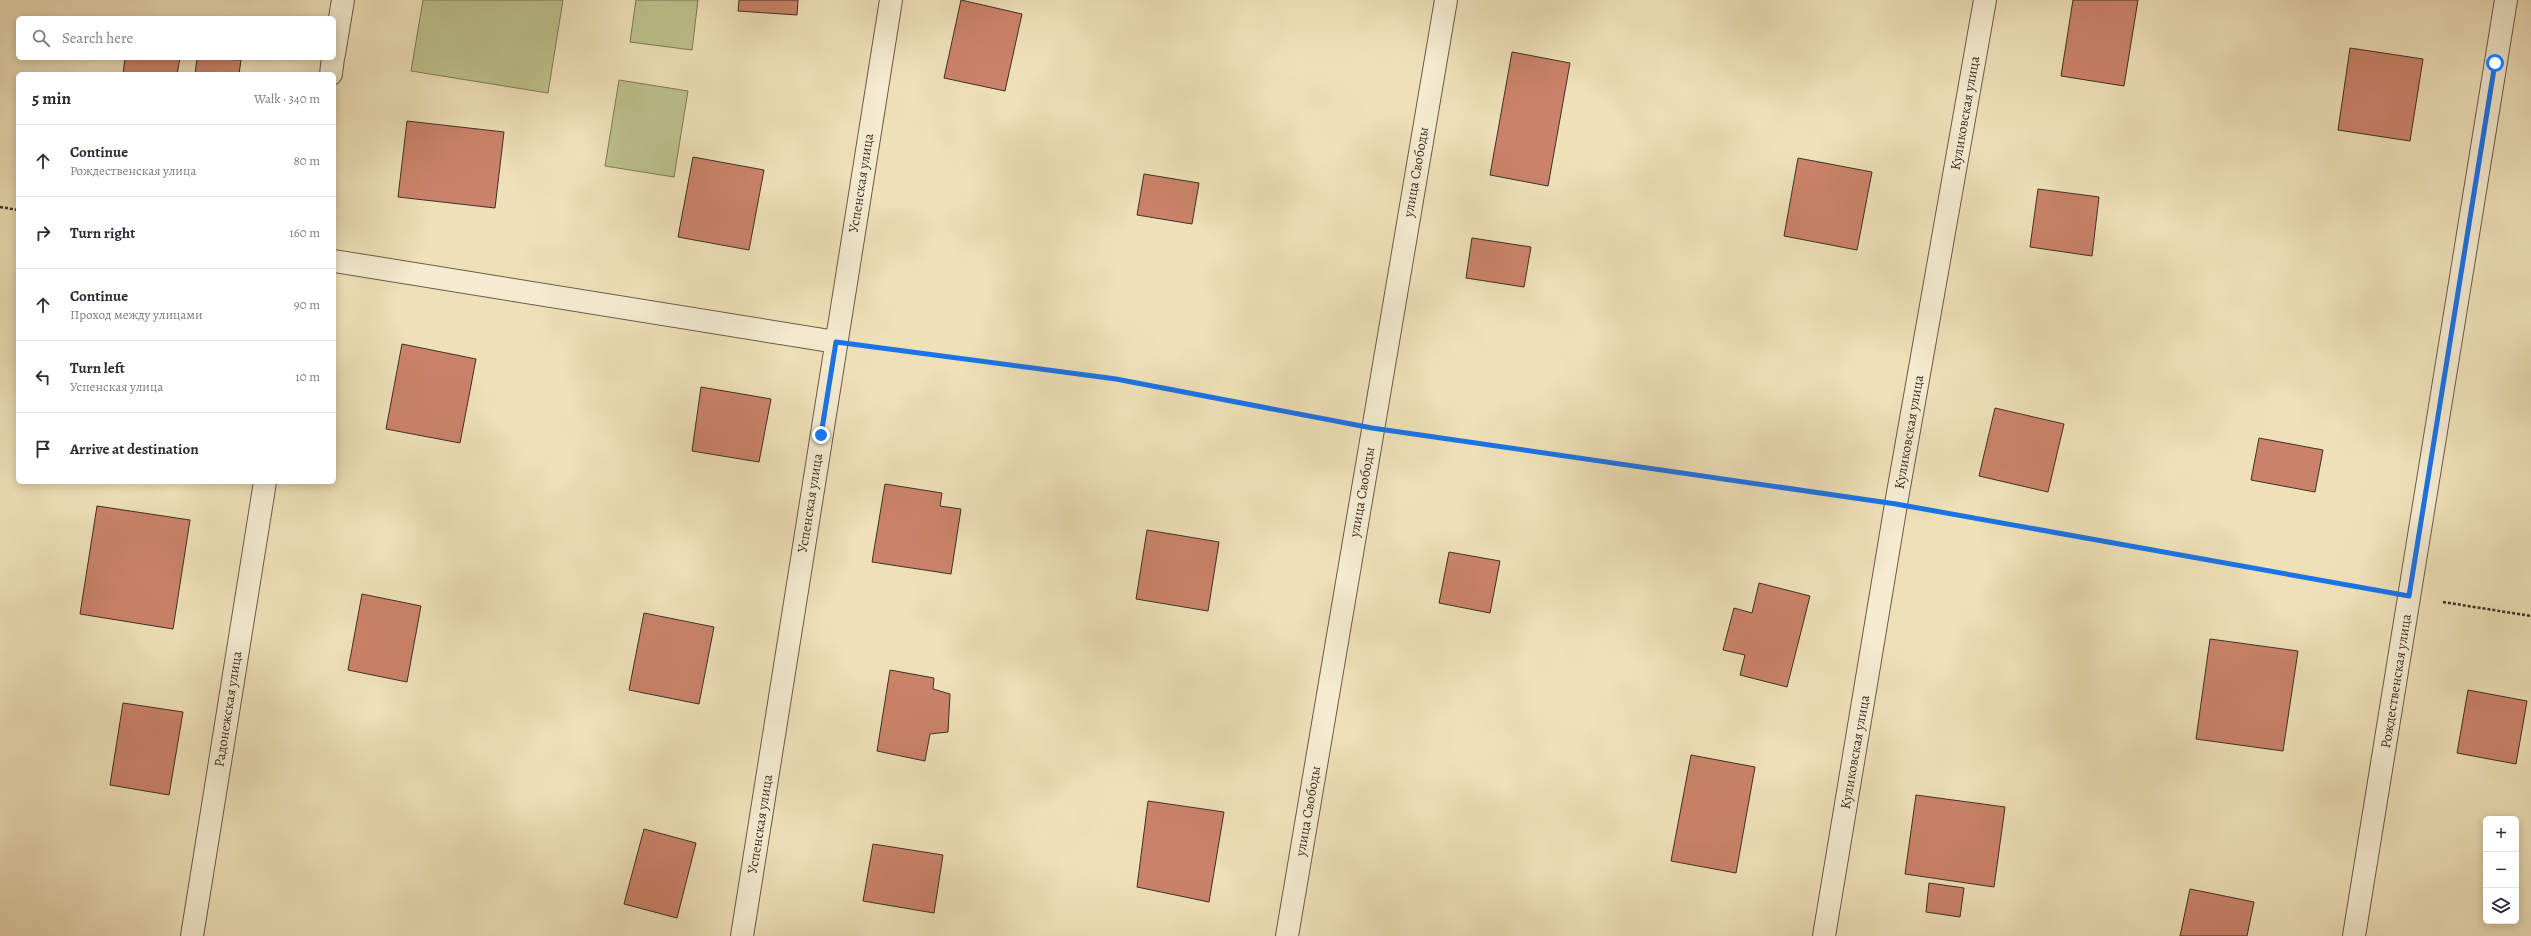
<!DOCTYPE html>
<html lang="en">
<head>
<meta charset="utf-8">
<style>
  :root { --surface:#fff; --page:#f7f7f7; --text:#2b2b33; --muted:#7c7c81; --line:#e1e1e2 }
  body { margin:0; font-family:Alegreya,serif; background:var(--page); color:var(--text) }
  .controls { position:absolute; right:12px; bottom:12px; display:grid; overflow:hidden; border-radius:6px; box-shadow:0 2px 10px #0003 }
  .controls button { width:36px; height:36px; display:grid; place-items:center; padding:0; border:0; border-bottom:1px solid var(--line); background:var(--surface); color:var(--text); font:20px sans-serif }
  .stop { position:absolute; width:12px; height:12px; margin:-9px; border:3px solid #1a73e8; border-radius:50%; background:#fff }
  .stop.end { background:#1a73e8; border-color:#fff; box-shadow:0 1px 4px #0008 }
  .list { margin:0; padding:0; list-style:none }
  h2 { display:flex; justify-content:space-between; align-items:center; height:52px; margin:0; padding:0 16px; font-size:17px }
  h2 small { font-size:13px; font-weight:400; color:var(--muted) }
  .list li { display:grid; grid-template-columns:26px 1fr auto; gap:12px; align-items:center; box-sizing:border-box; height:72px; padding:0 16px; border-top:1px solid var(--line) }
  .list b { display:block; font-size:15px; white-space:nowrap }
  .list p { margin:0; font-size:13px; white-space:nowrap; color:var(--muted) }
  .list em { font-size:13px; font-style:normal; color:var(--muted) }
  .icon { flex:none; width:22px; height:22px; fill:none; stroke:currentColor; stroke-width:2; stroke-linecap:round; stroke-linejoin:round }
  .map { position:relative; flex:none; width:2531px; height:936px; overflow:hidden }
  .search { position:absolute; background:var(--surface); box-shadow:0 2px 10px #0003; left:16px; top:16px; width:320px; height:44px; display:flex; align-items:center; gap:10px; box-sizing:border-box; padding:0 14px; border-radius:6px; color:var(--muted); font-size:15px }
  .panel { position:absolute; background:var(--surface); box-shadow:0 2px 10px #0003; left:16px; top:72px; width:320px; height:412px; border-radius:6px }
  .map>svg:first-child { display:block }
</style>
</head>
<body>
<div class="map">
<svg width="2531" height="936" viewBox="0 0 2531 936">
  <rect width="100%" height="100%" fill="#eee0b7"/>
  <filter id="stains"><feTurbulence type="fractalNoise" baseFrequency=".005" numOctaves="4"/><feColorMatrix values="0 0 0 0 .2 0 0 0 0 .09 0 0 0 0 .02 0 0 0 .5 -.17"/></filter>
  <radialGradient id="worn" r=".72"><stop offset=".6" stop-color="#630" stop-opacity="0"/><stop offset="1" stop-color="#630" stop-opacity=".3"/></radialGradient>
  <path fill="#bcc18c" stroke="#7e785a" d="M423,0H563L548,93L411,71Z
    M636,0H698L692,50L630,42Z
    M619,80L688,91L674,177L605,166Z"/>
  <path fill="#ca836a" stroke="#3f2e27" d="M739,0H798L797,15L738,11Z
    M961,0L1022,14L1005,91L944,78Z
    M2073,0H2138L2124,86L2061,76Z
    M2350,48L2423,59L2410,141L2338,130Z
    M1512,52L1570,63L1548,186L1490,175Z
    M125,58H180L177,74H123Z
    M197,58L241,60L239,74H195Z
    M407,121L504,132L495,208L398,197Z
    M693,157L764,170L749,250L678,237Z
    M1798,158L1872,172L1857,250L1784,236Z
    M1144,174L1199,183L1192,224L1137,215Z
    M2038,189L2099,197L2092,256L2030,247Z
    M1472,238L1531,247L1524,287L1466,278Z
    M402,344L476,359L460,443L386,429Z
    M701,387L771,399L759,462L692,451Z
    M1995,408L2064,424L2048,492L1979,476Z
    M2259,438L2323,450L2315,492L2251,480Z
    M885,484L942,493L940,506L961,509L951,574L872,562Z
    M97,506L190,520L173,629L80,614Z
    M1147,530L1219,542L1208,611L1136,599Z
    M1449,552L1500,561L1490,613L1439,603Z
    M1759,583L1810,596L1787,687L1740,675L1745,655L1723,650L1734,608L1752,613Z
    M362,594L421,606L407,682L348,670Z
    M644,613L714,627L699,704L629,690Z
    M2210,639L2298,651L2283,751L2196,739Z
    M890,670L934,678L933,689L950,694L948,732L930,734L925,761L877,751Z
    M2468,690L2527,701L2516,764L2457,753Z
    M123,703L183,712L169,795L110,785Z
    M1691,755L1755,767L1736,873L1671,861Z
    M1916,795L2005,807L1994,887L1905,874Z
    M1148,801L1224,812L1209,902L1137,887Z
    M644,829L696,843L677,918L624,904Z
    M873,844L943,855L934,913L863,901Z
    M1929,883L1964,888L1960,917L1926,912Z
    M2190,889L2254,902L2247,936H2180Z"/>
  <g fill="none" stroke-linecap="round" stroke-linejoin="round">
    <g stroke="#6b5a4b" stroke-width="24">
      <path id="minor" d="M334,54L343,0
        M331,74L333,58
        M334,261L836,342
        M192,936L265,482
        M742,936L891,0
        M1287,936L1446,0
        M1824,936L1896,504L1985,0
        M2354,936L2506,0"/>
    </g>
    <path stroke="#3f2e27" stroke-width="2.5" stroke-dasharray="3 2" stroke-linecap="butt" d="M0,207L18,210
      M870,347L1116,379L1339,422
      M1407,433L1861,499
      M1929,510L2375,590
      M2443,602L2531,616"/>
    <use href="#minor" stroke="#f4ebd0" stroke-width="22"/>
  </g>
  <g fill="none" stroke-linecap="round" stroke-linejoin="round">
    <path stroke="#1a73e8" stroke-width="5" d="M821,435L836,342L1116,379L1372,428L1896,504L2409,596L2495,63"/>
  </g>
  <g text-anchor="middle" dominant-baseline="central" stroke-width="4" stroke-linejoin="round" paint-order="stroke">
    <g font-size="14" fill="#3f2e27" stroke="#f4ebd0">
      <text transform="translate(1965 113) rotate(-80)">Куликовская улица</text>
      <text transform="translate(1416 172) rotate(-80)">улица Свободы</text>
      <text transform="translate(861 183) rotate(-81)">Успенская улица</text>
      <text transform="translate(1909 432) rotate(-80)">Куликовская улица</text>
      <text transform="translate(1362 492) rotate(-80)">улица Свободы</text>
      <text transform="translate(810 503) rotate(-81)">Успенская улица</text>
      <text transform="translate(2396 681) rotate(-81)">Рождественская улица</text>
      <text transform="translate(228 709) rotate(-81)">Радонежская улица</text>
      <text transform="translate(1855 752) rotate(-80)">Куликовская улица</text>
      <text transform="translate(1308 811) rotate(-80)">улица Свободы</text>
      <text transform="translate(760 824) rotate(-81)">Успенская улица</text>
    </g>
  </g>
  <rect width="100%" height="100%" filter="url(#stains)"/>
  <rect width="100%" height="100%" fill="url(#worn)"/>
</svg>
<div class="controls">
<button>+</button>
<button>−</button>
<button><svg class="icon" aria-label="layers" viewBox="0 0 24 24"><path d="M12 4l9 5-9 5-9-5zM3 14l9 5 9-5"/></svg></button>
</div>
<div class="stop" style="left:2495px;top:63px"></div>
<div class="stop end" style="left:821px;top:435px"></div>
<div class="search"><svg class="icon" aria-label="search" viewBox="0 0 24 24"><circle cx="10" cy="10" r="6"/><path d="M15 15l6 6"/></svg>Search here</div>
<section class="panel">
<h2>5 min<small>Walk · 340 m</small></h2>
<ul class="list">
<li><svg class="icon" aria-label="ahead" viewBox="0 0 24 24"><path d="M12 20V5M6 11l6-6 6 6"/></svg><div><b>Continue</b><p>Рождественская улица</p></div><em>80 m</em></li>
<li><svg class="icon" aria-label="right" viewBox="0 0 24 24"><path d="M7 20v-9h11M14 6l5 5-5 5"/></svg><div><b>Turn right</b></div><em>160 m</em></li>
<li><svg class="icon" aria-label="ahead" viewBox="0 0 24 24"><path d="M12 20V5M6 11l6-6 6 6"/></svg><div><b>Continue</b><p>Проход между улицами</p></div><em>90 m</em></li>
<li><svg class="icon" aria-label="left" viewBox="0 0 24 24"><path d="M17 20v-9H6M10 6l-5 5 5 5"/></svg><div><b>Turn left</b><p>Успенская улица</p></div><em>10 m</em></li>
<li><svg class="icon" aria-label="arrive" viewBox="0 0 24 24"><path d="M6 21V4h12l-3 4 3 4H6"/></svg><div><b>Arrive at destination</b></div></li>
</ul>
</section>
</div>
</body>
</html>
